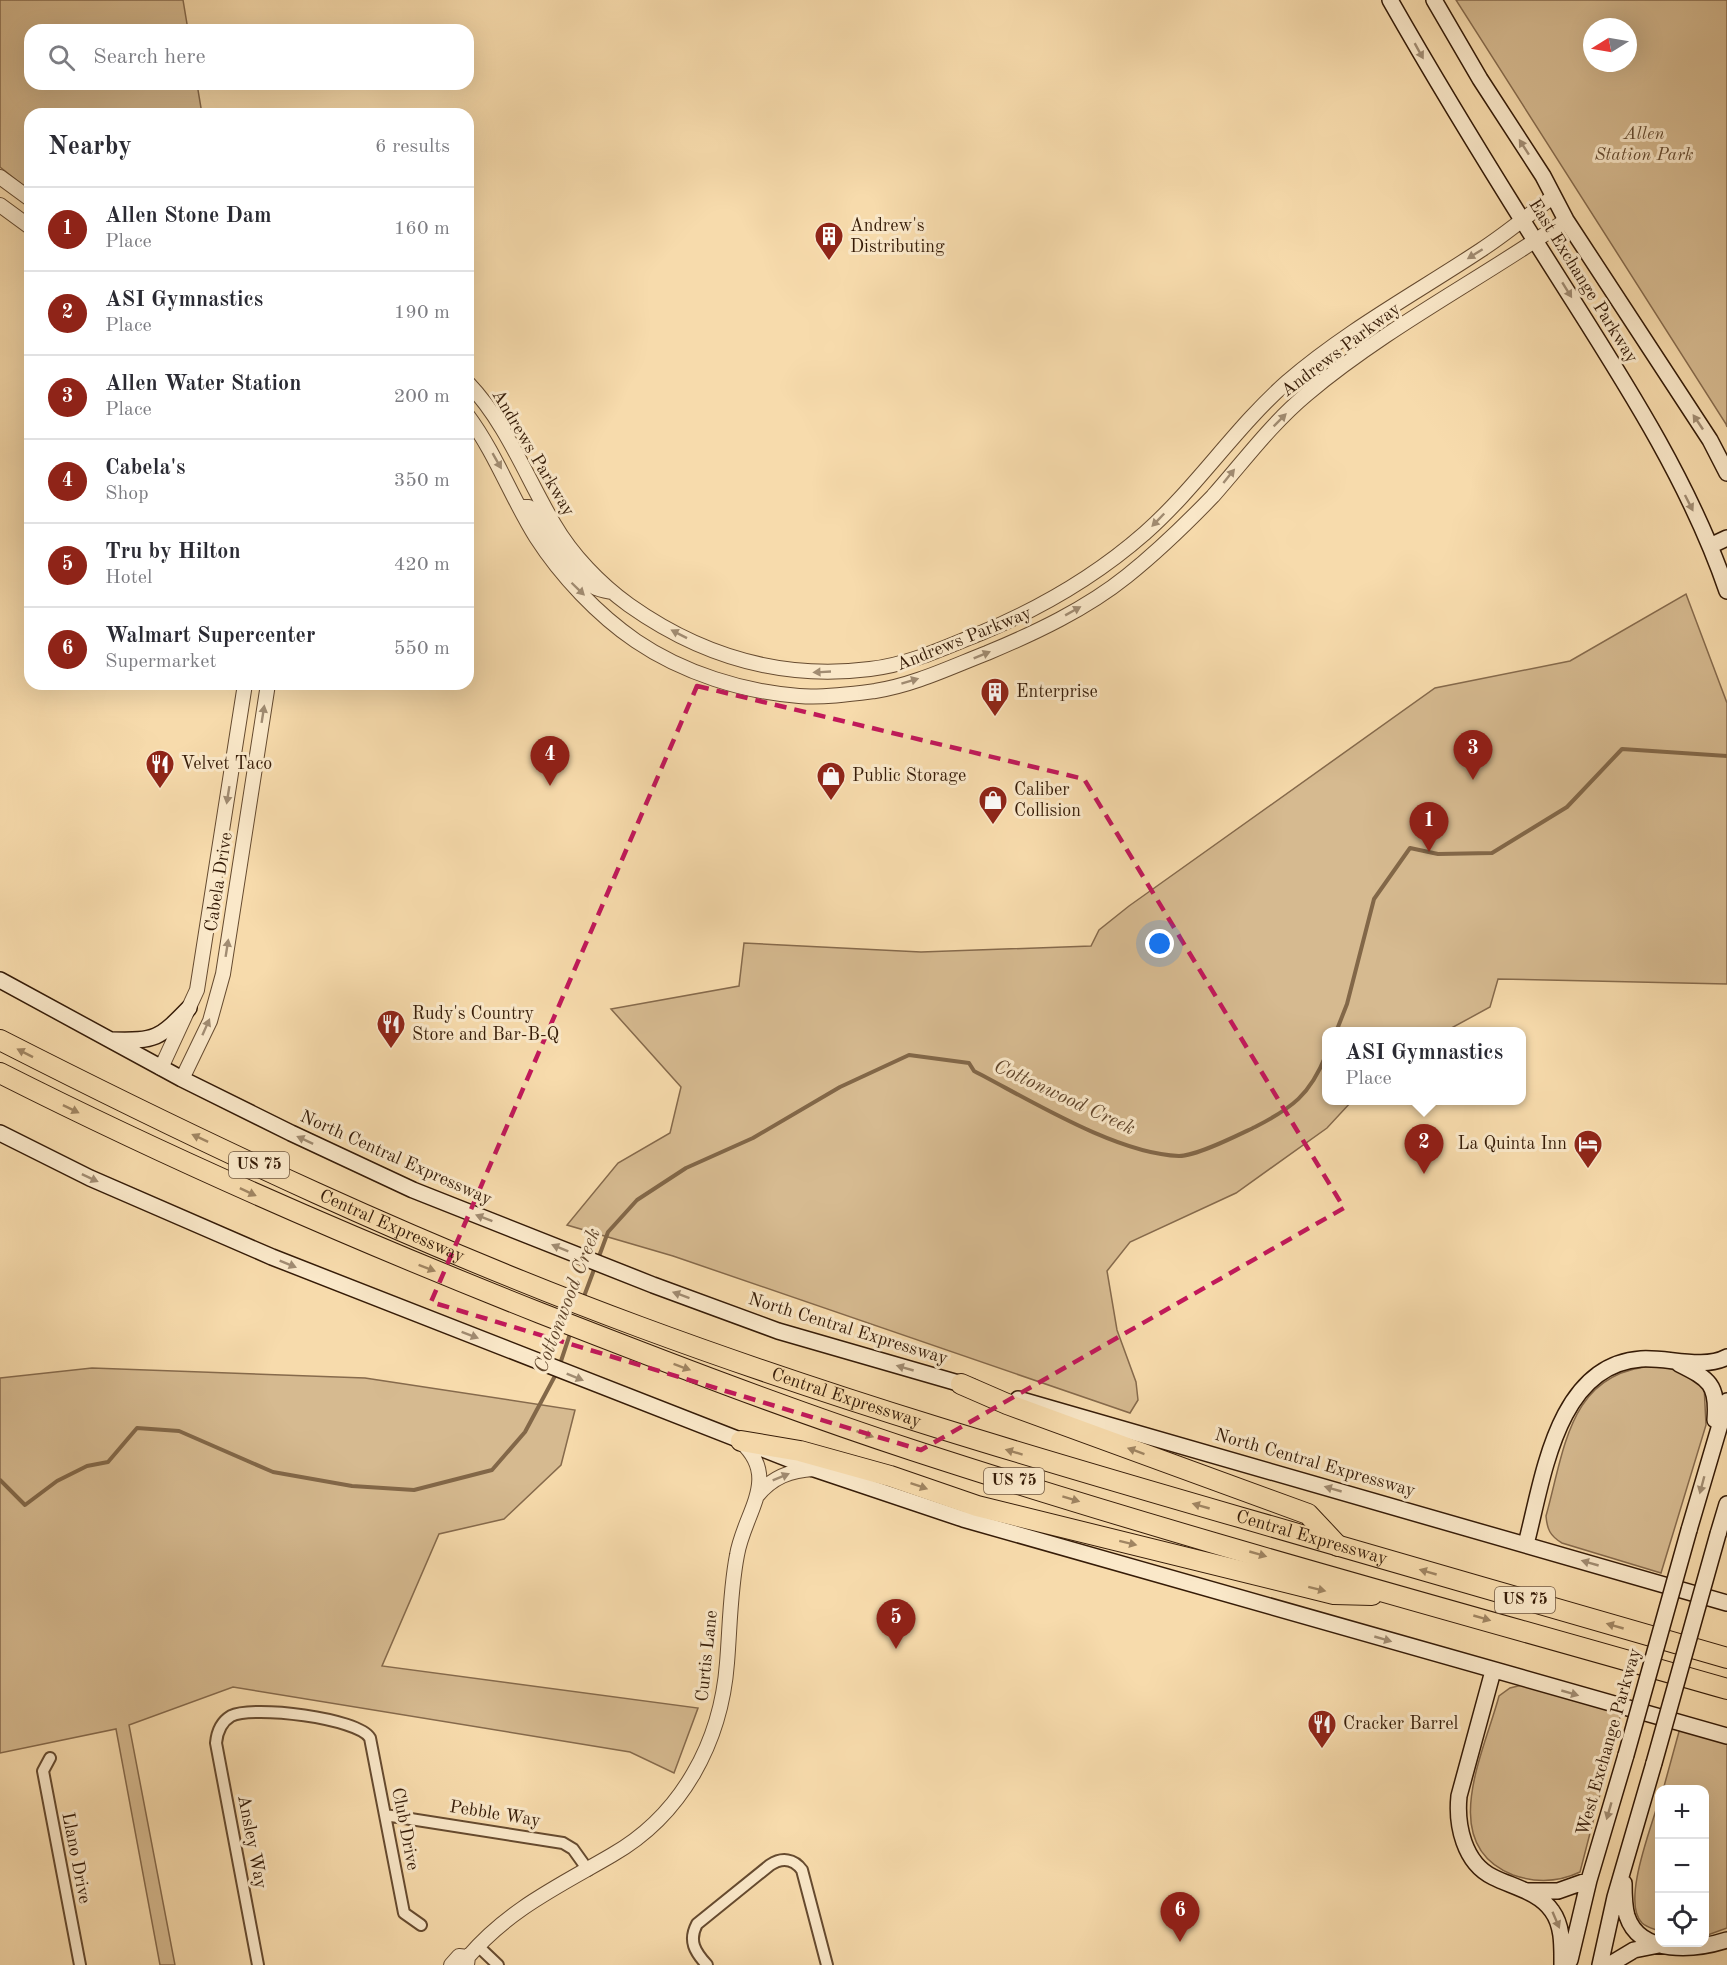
<!DOCTYPE html>
<html lang="en">
<head>
<meta charset="utf-8">
<style>
  :root { --surface:#fff; --page:#f7f7f7; --text:#2b2b33; --muted:#7c7c81; --line:#e1e1e2; --accent:#8f2418 }
  body { margin:0; font-family:"Old Standard TT",serif; background:var(--page); color:var(--text) }
  .controls { position:absolute; right:18px; bottom:18px; display:grid; overflow:hidden; border-radius:12px; box-shadow:0 6px 24px #0002 }
  .controls button { width:54px; height:54px; display:grid; place-items:center; padding:0; border:0; border-bottom:2px solid var(--line); background:var(--surface); color:var(--text); font:30px sans-serif }
  .compass { position:absolute; left:1583px; top:18px; width:54px; height:54px; border-radius:50%; background:var(--surface); box-shadow:0 6px 24px #0002; rotate:259deg }
  .you { position:absolute; left:1160px; top:944px; width:21px; height:21px; margin:-15px; border:4px solid #fff; border-radius:50%; background:#1a73e8; box-shadow:0 0 0 9px #1a73e833 }
  .badge { display:grid; place-items:center; width:39px; height:39px; border-radius:50%; background:var(--accent); color:#fff; font-size:20px; font-weight:700 }
  .pin { position:absolute; translate:-50% -50px; filter:drop-shadow(0 2px 3px #0008) }
  .pin::after { content:''; position:absolute; top:32px; width:21px; height:18px; background:inherit; clip-path:polygon(0 0,100% 0,50% 100%) }
  .popup { position:absolute; left:1322px; top:1027px; width:204px; height:78px; box-sizing:border-box; display:grid; place-content:center; border-radius:12px; background:var(--surface); filter:drop-shadow(0 2px 4px #0005); font-size:20px; white-space:nowrap; color:var(--muted) }
  .popup b { font-size:22px; color:var(--text) }
  .popup::after { content:''; position:absolute; left:50%; top:100%; margin-left:-12px; border:12px solid transparent; border-top-color:var(--surface) }
  .list { margin:0; padding:0; list-style:none }
  h2 { display:flex; justify-content:space-between; align-items:center; height:78px; margin:0; padding:0 24px; font-size:26px }
  h2 small { font-size:20px; font-weight:400; color:var(--muted) }
  .list li { display:grid; grid-template-columns:39px 1fr auto; gap:18px; align-items:center; box-sizing:border-box; height:84px; padding:0 24px; border-top:2px solid var(--line) }
  .list b { display:block; font-size:22px; white-space:nowrap }
  .list p { margin:0; font-size:20px; white-space:nowrap; color:var(--muted) }
  .list em { font-size:20px; font-style:normal; color:var(--muted) }
  .icon { flex:none; width:33px; height:33px; fill:none; stroke:currentColor; stroke-width:2; stroke-linecap:round; stroke-linejoin:round }
  .map { position:relative; flex:none; width:1727px; height:1965px; overflow:hidden }
  .search { position:absolute; background:var(--surface); box-shadow:0 6px 24px #0002; left:24px; top:24px; width:450px; height:66px; display:flex; align-items:center; gap:15px; box-sizing:border-box; padding:0 21px; border-radius:18px; color:var(--muted); font-size:22px }
  .panel { position:absolute; background:var(--surface); box-shadow:0 6px 24px #0002; left:24px; top:108px; width:450px; height:582px; border-radius:18px }
  .map>svg:first-child { display:block }
</style>
</head>
<body>
<div class="map">
<svg width="1727" height="1965" viewBox="0 0 1727 1965">
  <rect width="100%" height="100%" fill="#f7dbac"/>
  <filter id="stains"><feTurbulence type="fractalNoise" baseFrequency=".00333" numOctaves="4"/><feColorMatrix values="0 0 0 0 .2 0 0 0 0 .09 0 0 0 0 .02 0 0 0 .5 -.17"/></filter>
  <radialGradient id="worn" r=".72"><stop offset=".6" stop-color="#630" stop-opacity="0"/><stop offset="1" stop-color="#630" stop-opacity=".3"/></radialGradient>
  <path fill="#d6ba90" stroke="#866a4c" stroke-width="1.5" fill-rule="evenodd" d="M0,0H183L188,30H30V84H197L202,114H30V191L0,167Z
    M1456,0H1727V427L1726,424ZM1592,27H1628V63H1592Z
    M1686,594L1727,703V984L1498,979L1490,1007L1446,1031L1326,1032V1100L1352,1101L1327,1128L1236,1193L1130,1242L1107,1271L1117,1330L1136,1382L1138,1400L1130,1413L673,1256L567,1225L618,1163L670,1133L681,1087L611,1009L739,986L744,943L921,952L1091,946L1099,930L1129,906L1435,688L1570,661Z
    M1655,1366L1685,1371L1704,1385L1706,1425L1661,1573L1562,1543C1550,1536 1547,1529 1546,1516C1565,1448 1569,1371 1655,1366Z
    M92,1368L365,1378L575,1410L561,1465L504,1519L439,1534L382,1666L698,1708L674,1773L630,1752L233,1687L129,1725L175,1965H160L116,1729L0,1753V1378Z
    M1526,1684L1621,1713L1580,1872C1559,1882 1536,1883 1513,1875C1436,1845 1484,1753 1499,1696L1510,1688Z
    M1680,1728L1727,1742V1928L1705,1936L1704,1790H1663Z
    M1659,1800V1931C1654,1929 1646,1927 1642,1923C1621,1902 1652,1826 1659,1800Z"/>
  <g fill="none" stroke-linecap="round" stroke-linejoin="round">
    <path stroke="#826748" stroke-width="4" d="M1336,1032L1347,1004L1374,899L1410,848L1438,854L1492,853L1567,807L1622,749L1727,756
      M598,1259L608,1232L637,1200L686,1168L753,1138L840,1087L909,1055L969,1063L974,1071C1030,1100 1117,1154 1179,1156C1197,1156 1238,1135 1255,1127C1292,1108 1310,1095 1326,1055
      M583,1299L595,1267
      M559,1367L571,1331
      M0,1480L25,1505L57,1481L87,1466L108,1462L137,1428L179,1431L273,1472L352,1486L414,1490L492,1470L525,1432L556,1374"/>
    <g stroke="#664b30" stroke-width="14">
      <path id="minor" d="M50,1758L43,1771L80,1965
        M385,1815L563,1843L573,1849L588,1870
        M478,1946L498,1965
        M258,1965L216,1743C217,1732 221,1722 231,1716C253,1705 358,1718 370,1738L404,1913L421,1925
        M707,1965C695,1952 688,1941 697,1924L770,1865C782,1857 794,1859 802,1870L827,1965"/>
    </g>
    <g stroke="#664b30" stroke-width="16">
      <path id="tertiary" d="M0,177L30,199
        M0,205L30,227
        M468,383C507,424 526,477 554,524C572,555 600,584 629,605C701,656 782,680 870,669C908,665 946,647 981,633C1041,608 1096,576 1145,533C1197,487 1235,428 1287,382C1346,331 1416,293 1481,250C1506,234 1529,214 1553,197
        M468,416C496,454 511,497 536,537C561,576 598,615 636,641C683,673 744,692 799,696C823,698 852,694 875,691C914,685 951,667 987,653C1035,633 1086,609 1127,576C1157,552 1186,524 1213,496C1244,461 1271,424 1307,394C1387,327 1481,279 1566,220
        M521,507H529C550,525 568,575 594,587C599,590 606,591 612,592
        M161,1068L197,990L245,684
        M182,1079L210,1021L223,974L268,684
        M757,1496C772,1477 791,1470 814,1469
        M451,1965L459,1956L468,1957
        M467,1965L468,1957C509,1909 559,1886 612,1855C682,1815 721,1742 727,1663C730,1627 730,1591 737,1555C744,1513 781,1478 741,1442"/>
    </g>
    <g stroke="#351b07" stroke-width="18">
      <path id="secondary" d="M1390,0C1444,95 1501,187 1560,280C1622,378 1689,480 1727,591
        M1434,0L1480,79L1543,176L1566,220L1710,440L1727,473
        M1710,546L1727,538
        M0,980L182,1079L291,1133L413,1190L653,1285L778,1331L972,1387
        M112,1040C156,1041 159,1039 189,1008
        M0,1133L90,1178L272,1257L814,1469L963,1519L1727,1736
        M1679,1364C1709,1379 1718,1384 1715,1420
        M1018,1399L1727,1603
        M1689,1530L1727,1401
        M1718,1534L1727,1504
        M1526,1544C1543,1480 1556,1365 1641,1359C1667,1357 1703,1370 1727,1357
        M1493,1671L1459,1796C1456,1825 1464,1863 1493,1877C1513,1887 1539,1892 1552,1911C1563,1926 1562,1947 1562,1965
        M1624,1883C1624,1893 1624,1906 1627,1916C1640,1956 1696,1950 1727,1940
        M1528,1891H1558L1589,1880
        M1570,1960L1589,1880L1626,1755
        M1600,1965L1615,1897L1654,1763
        M1609,1965L1634,1950L1659,1945"/>
    </g>
    <g stroke="#351b07" stroke-width="22">
      <g id="motorway">
        <path id="s1" d="M0,1040C208,1146 421,1246 640,1327C837,1400 1038,1459 1239,1517C1402,1564 1564,1611 1727,1658"/>
        <path d="M0,1073C176,1162 356,1240 540,1313C663,1361 787,1409 912,1450C1181,1538 1455,1611 1727,1689"/>
        <path d="M961,1384L1007,1404L1308,1514L1338,1546"/>
        <path d="M741,1441L800,1451L890,1476L977,1506L1334,1594L1372,1595"/>
      </g>
    </g>
    <use href="#minor" stroke="#fae8c9" stroke-width="10"/>
    <use href="#tertiary" stroke="#fae8c9" stroke-width="14"/>
    <use href="#secondary" stroke="#fae8c9" stroke-width="15"/>
    <use href="#motorway" stroke="#f7dbac" stroke-width="20"/>
    <g stroke="#351b07" stroke-width="18" stroke-linecap="butt">
      <path id="secondary-bridge" d="M1626,1755L1689,1530
        M1654,1763L1718,1534"/>
    </g>
    <use href="#secondary-bridge" stroke="#fae8c9" stroke-width="15"/>
  </g>
  <defs><path id="oneway-solid" d="M-6-.8H1V-3.2L6.5 0L1 3.2V.8H-6Z" transform="scale(1.5)"/></defs>
  <g fill="#a18c72">
    <use href="#oneway-solid" transform="translate(1419 51) rotate(61)"/>
    <use href="#oneway-solid" transform="translate(1524 147) rotate(-123)"/>
    <use href="#oneway-solid" transform="translate(1475 254) rotate(148)"/>
    <use href="#oneway-solid" transform="translate(1567 290) rotate(58)"/>
    <use href="#oneway-solid" transform="translate(1280 420) rotate(-45)"/>
    <use href="#oneway-solid" transform="translate(1698 422) rotate(-124)"/>
    <use href="#oneway-solid" transform="translate(497 461) rotate(60)"/>
    <use href="#oneway-solid" transform="translate(1229 476) rotate(-51)"/>
    <use href="#oneway-solid" transform="translate(1689 503) rotate(63)"/>
    <use href="#oneway-solid" transform="translate(1158 520) rotate(134)"/>
    <use href="#oneway-solid" transform="translate(578 589) rotate(44)"/>
    <use href="#oneway-solid" transform="translate(1073 611) rotate(-29)"/>
    <use href="#oneway-solid" transform="translate(679 634) rotate(-153)"/>
    <use href="#oneway-solid" transform="translate(982 655) rotate(-22)"/>
    <use href="#oneway-solid" transform="translate(822 672) rotate(177)"/>
    <use href="#oneway-solid" transform="translate(910 681) rotate(-17)"/>
    <use href="#oneway-solid" transform="translate(263 714) rotate(-81)"/>
    <use href="#oneway-solid" transform="translate(228 795) rotate(99)"/>
    <use href="#oneway-solid" transform="translate(227 948) rotate(-81)"/>
    <use href="#oneway-solid" transform="translate(206 1027) rotate(-66)"/>
    <use href="#oneway-solid" transform="translate(305 1140) rotate(-155)"/>
    <use href="#oneway-solid" transform="translate(90 1178) rotate(25)"/>
    <use href="#oneway-solid" transform="translate(484 1218) rotate(-159)"/>
    <use href="#oneway-solid" transform="translate(560 1248) rotate(-158)"/>
    <use href="#oneway-solid" transform="translate(288 1264) rotate(22)"/>
    <use href="#oneway-solid" transform="translate(681 1295) rotate(-160)"/>
    <use href="#oneway-solid" transform="translate(470 1335) rotate(21)"/>
    <use href="#oneway-solid" transform="translate(905 1368) rotate(-164)"/>
    <use href="#oneway-solid" transform="translate(575 1377) rotate(22)"/>
    <use href="#oneway-solid" transform="translate(781 1477) rotate(-22)"/>
    <use href="#oneway-solid" transform="translate(1702 1485) rotate(105)"/>
    <use href="#oneway-solid" transform="translate(1333 1489) rotate(-164)"/>
    <use href="#oneway-solid" transform="translate(1590 1563) rotate(-164)"/>
    <use href="#oneway-solid" transform="translate(1383 1639) rotate(16)"/>
    <use href="#oneway-solid" transform="translate(1570 1693) rotate(16)"/>
    <use href="#oneway-solid" transform="translate(1609 1811) rotate(106)"/>
    <use href="#oneway-solid" transform="translate(1556 1920) rotate(67)"/>
  </g>
  <g fill="#a08562">
    <use href="#oneway-solid" transform="translate(25 1053) rotate(-153)"/>
    <use href="#oneway-solid" transform="translate(71 1109) rotate(26)"/>
    <use href="#oneway-solid" transform="translate(200 1138) rotate(-155)"/>
    <use href="#oneway-solid" transform="translate(248 1192) rotate(25)"/>
    <use href="#oneway-solid" transform="translate(427 1268) rotate(21)"/>
    <use href="#oneway-solid" transform="translate(682 1367) rotate(20)"/>
    <use href="#oneway-solid" transform="translate(865 1434) rotate(19)"/>
    <use href="#oneway-solid" transform="translate(1136 1451) rotate(-160)"/>
    <use href="#oneway-solid" transform="translate(1014 1452) rotate(-163)"/>
    <use href="#oneway-solid" transform="translate(919 1486) rotate(19)"/>
    <use href="#oneway-solid" transform="translate(1071 1499) rotate(17)"/>
    <use href="#oneway-solid" transform="translate(1201 1506) rotate(-164)"/>
    <use href="#oneway-solid" transform="translate(1128 1543) rotate(14)"/>
    <use href="#oneway-solid" transform="translate(1258 1554) rotate(16)"/>
    <use href="#oneway-solid" transform="translate(1428 1572) rotate(-164)"/>
    <use href="#oneway-solid" transform="translate(1317 1589) rotate(14)"/>
    <use href="#oneway-solid" transform="translate(1482 1618) rotate(16)"/>
    <use href="#oneway-solid" transform="translate(1615 1626) rotate(-164)"/>
  </g>
  <path fill="none" stroke="#c2185b" stroke-width="4.5" stroke-dasharray="12 8" stroke-linejoin="round" d="M697,686L1084,779L1344,1208L921,1450L431,1302Z"/>
  <defs>
    <g id="building-pin" transform="scale(1.5)"><path d="M0 17L-7.5 6A9.5 9.5 0 1 1 7.5 6Z" fill="#8f2418" stroke="#fae8c9"/><path d="M-4-6H4V6H1V3H-1V6H-4ZM-2.5-4.3h1.7v1.8h-1.7ZM.8-4.3h1.7v1.8H.8ZM-2.5-1h1.7V.8h-1.7ZM.8-1h1.7V.8H.8Z" fill="#fff"/></g>
    <g id="restaurant-pin" transform="scale(1.5)"><path d="M0 17L-7.5 6A9.5 9.5 0 1 1 7.5 6Z" fill="#8f2418" stroke="#fae8c9"/><path d="M-5-6h1v4h1v-4h1v4h1v-4h1v5L-1.5 .5V6h-2V.5L-5-1ZM5-6V6H3V1.5H1.5Q1.5-4 5-6Z" fill="#fff"/></g>
    <g id="shop-pin" transform="scale(1.5)"><path d="M0 17L-7.5 6A9.5 9.5 0 1 1 7.5 6Z" fill="#8f2418" stroke="#fae8c9"/><path d="M-5-2.5h2.3a2.7 3.5 0 0 1 5.4 0H5L5.5 6h-11ZM-1.5-2.5h3a1.5 2.3 0 0 0-3 0Z" fill="#fff"/></g>
    <g id="hotel-pin" transform="scale(1.5)"><path d="M0 17L-7.5 6A9.5 9.5 0 1 1 7.5 6Z" fill="#8f2418" stroke="#fae8c9"/><path d="M-6-4.5h1.5V1H6V5H4.5V3h-9V5H-6ZM-4 0a1.8 1.8 0 1 1 3.6 0ZM.5 0V-2.5h3Q6-2.5 6 0Z" fill="#fff"/></g>
  </defs>
  <g fill-rule="evenodd">
    <use href="#building-pin" x="829" y="236"/>
    <use href="#building-pin" x="995" y="692"/>
    <use href="#restaurant-pin" x="160" y="764"/>
    <use href="#shop-pin" x="831" y="776"/>
    <use href="#shop-pin" x="993" y="800"/>
    <use href="#restaurant-pin" x="391" y="1024"/>
    <use href="#hotel-pin" x="1588" y="1144"/>
    <use href="#restaurant-pin" x="1322" y="1724"/>
  </g>
  <g text-anchor="middle" dominant-baseline="central" stroke-width="6" stroke-linejoin="round" paint-order="stroke">
    <g fill="#fae8c9" stroke="#705841" stroke-width="1.5">
      <rect x="229" y="1152" width="60" height="26" rx="4.5"/>
      <rect x="984" y="1468" width="60" height="26" rx="4.5"/>
      <rect x="1495" y="1587" width="60" height="26" rx="4.5"/>
    </g>
    <g font-size="16" font-weight="bold" fill="#351b07">
      <text x="259" y="1165">US 75</text>
      <text x="1014" y="1481">US 75</text>
      <text x="1525" y="1600">US 75</text>
    </g>
    <g font-size="18" font-style="italic" fill="#654b30" stroke="#fae8c9">
      <text x="1644" y="134">Allen<tspan x="1644" dy="21">Station Park</tspan></text>
    </g>
    <g font-size="18" fill="#351b07" stroke="#fae8c9" text-anchor="start">
      <text x="850" y="226">Andrew's<tspan x="850" dy="21">Distributing</tspan></text>
      <text x="1016" y="692">Enterprise</text>
      <text x="181" y="764">Velvet Taco</text>
      <text x="852" y="776">Public Storage</text>
      <text x="1014" y="790">Caliber<tspan x="1014" dy="21">Collision</tspan></text>
      <text x="412" y="1014">Rudy's Country<tspan x="412" dy="21">Store and Bar-B-Q</tspan></text>
      <text x="1567" y="1144" text-anchor="end">La Quinta Inn</text>
      <text x="1343" y="1724">Cracker Barrel</text>
    </g>
    <g font-size="18" fill="#351b07" stroke="#fae8c9">
      <text transform="translate(1583 281) rotate(58)">East Exchange Parkway</text>
      <text transform="translate(1341 350) rotate(-37)">Andrews Parkway</text>
      <text transform="translate(533 453) rotate(59)">Andrews Parkway</text>
      <text transform="translate(964 639) rotate(-22)">Andrews Parkway</text>
      <text transform="translate(219 882) rotate(-81)">Cabela Drive</text>
      <text transform="translate(396 1158) rotate(24)">North Central Expressway</text>
      <text stroke="none"><textPath href="#s1" startOffset="434">Central Expressway</textPath></text>
      <text transform="translate(848 1329) rotate(17)">North Central Expressway</text>
      <text stroke="none"><textPath href="#s1" startOffset="920">Central Expressway</textPath></text>
      <text transform="translate(1315 1463) rotate(16)">North Central Expressway</text>
      <text stroke="none"><textPath href="#s1" startOffset="1406">Central Expressway</textPath></text>
      <text transform="translate(707 1656) rotate(-84)">Curtis Lane</text>
      <text transform="translate(1609 1742) rotate(-74)">West Exchange Parkway</text>
      <text transform="translate(495 1814) rotate(9)">Pebble Way</text>
      <text transform="translate(405 1829) rotate(79)">Club Drive</text>
      <text transform="translate(252 1842) rotate(79)">Ansley Way</text>
      <text transform="translate(76 1858) rotate(79)">Llano Drive</text>
    </g>
    <g font-size="20" font-style="italic" fill="#62472d" stroke="#fae8c9">
      <text transform="translate(1064 1098) rotate(25)">Cottonwood Creek</text>
      <text transform="translate(568 1301) rotate(-69)">Cottonwood Creek</text>
    </g>
  </g>
  <rect width="100%" height="100%" filter="url(#stains)"/>
  <rect width="100%" height="100%" fill="url(#worn)"/>
</svg>
<div class="controls">
<button>+</button>
<button>−</button>
<button><svg class="icon" aria-label="locate" viewBox="0 0 24 24"><circle cx="12" cy="12" r="6"/><path d="M12 2v4M12 18v4M2 12h4M18 12h4"/></svg></button>
</div>
<svg class="compass" viewBox="-18 -18 36 36"><path d="M0-13l5 13h-10z" fill="#e53935"/><path d="M0 13l5-13h-10z" fill="#7c7c81"/></svg>
<div class="you"></div>
<div class="pin badge" style="left:1429px;top:852px">1</div>
<div class="pin badge" style="left:1424px;top:1174px">2</div>
<div class="popup"><b>ASI Gymnastics</b>Place</div>
<div class="pin badge" style="left:1473px;top:780px">3</div>
<div class="pin badge" style="left:550px;top:786px">4</div>
<div class="pin badge" style="left:896px;top:1649px">5</div>
<div class="pin badge" style="left:1180px;top:1942px">6</div>
<div class="search"><svg class="icon" aria-label="search" viewBox="0 0 24 24"><circle cx="10" cy="10" r="6"/><path d="M15 15l6 6"/></svg>Search here</div>
<section class="panel">
<h2>Nearby<small>6 results</small></h2>
<ul class="list">
<li><span class="badge">1</span><div><b>Allen Stone Dam</b><p>Place</p></div><em>160 m</em></li>
<li><span class="badge">2</span><div><b>ASI Gymnastics</b><p>Place</p></div><em>190 m</em></li>
<li><span class="badge">3</span><div><b>Allen Water Station</b><p>Place</p></div><em>200 m</em></li>
<li><span class="badge">4</span><div><b>Cabela's</b><p>Shop</p></div><em>350 m</em></li>
<li><span class="badge">5</span><div><b>Tru by Hilton</b><p>Hotel</p></div><em>420 m</em></li>
<li><span class="badge">6</span><div><b>Walmart Supercenter</b><p>Supermarket</p></div><em>550 m</em></li>
</ul>
</section>
</div>
</body>
</html>
